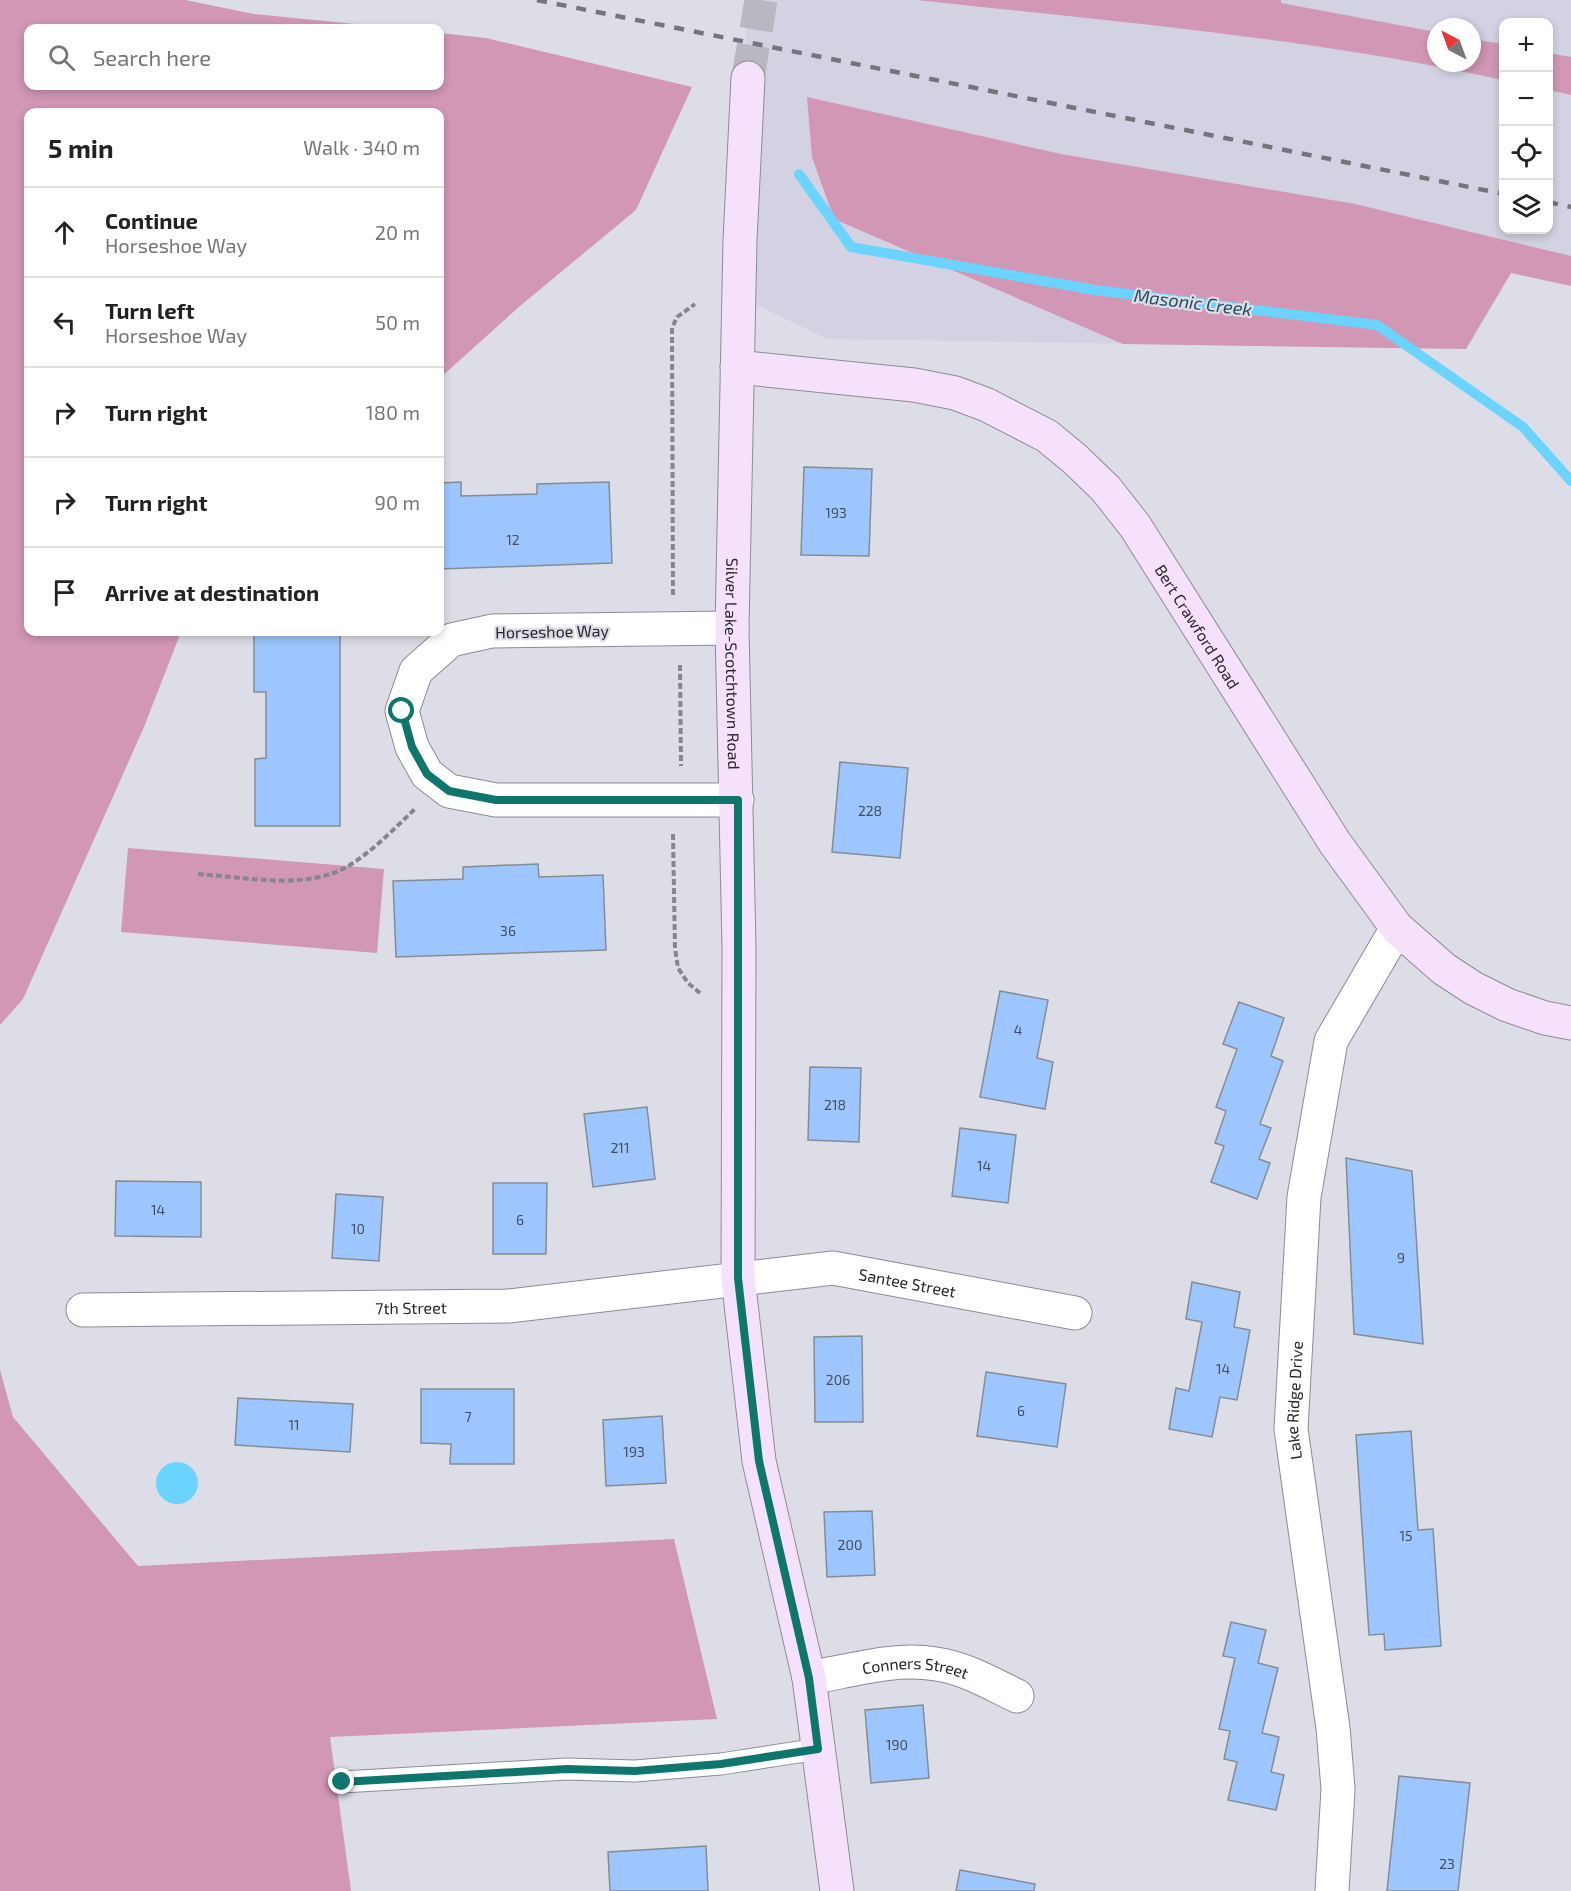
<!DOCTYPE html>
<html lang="en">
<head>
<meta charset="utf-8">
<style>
  :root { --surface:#fff; --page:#f6f6f6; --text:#222; --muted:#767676; --line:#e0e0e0 }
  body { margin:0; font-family:"Exo 2",sans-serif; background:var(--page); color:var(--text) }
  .controls { position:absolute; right:18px; top:18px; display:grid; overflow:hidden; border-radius:12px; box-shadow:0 3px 9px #0003 }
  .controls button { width:54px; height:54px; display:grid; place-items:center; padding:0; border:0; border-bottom:2px solid var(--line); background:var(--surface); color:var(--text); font:30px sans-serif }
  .compass { position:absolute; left:1427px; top:18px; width:54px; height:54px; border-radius:50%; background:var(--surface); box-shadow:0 3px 9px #0003; rotate:319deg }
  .stop { position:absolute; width:18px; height:18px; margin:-14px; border:4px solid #0f766e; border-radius:50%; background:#fff }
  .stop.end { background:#0f766e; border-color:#fff; box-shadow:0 2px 6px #0008 }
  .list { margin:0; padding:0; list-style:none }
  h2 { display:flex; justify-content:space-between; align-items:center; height:78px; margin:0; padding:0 24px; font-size:26px }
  h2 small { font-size:20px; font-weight:400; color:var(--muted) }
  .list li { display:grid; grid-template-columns:39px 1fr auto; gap:18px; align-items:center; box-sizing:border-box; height:90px; padding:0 24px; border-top:2px solid var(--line) }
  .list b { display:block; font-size:22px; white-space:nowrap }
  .list p { margin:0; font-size:20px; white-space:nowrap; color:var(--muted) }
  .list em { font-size:20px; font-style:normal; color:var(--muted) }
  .icon { flex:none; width:33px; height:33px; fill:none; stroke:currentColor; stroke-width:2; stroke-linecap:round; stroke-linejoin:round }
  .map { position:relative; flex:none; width:1571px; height:1891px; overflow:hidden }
  .search { position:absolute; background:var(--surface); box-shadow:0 3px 9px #0003; left:24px; top:24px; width:420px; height:66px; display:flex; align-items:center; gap:15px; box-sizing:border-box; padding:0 21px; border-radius:12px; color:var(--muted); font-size:22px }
  .panel { position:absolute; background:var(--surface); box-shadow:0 3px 9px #0003; left:24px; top:108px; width:420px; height:528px; border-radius:12px }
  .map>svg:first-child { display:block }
</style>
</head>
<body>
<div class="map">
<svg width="1571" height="1891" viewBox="0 0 1571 1891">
  <rect width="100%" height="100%" fill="#dddde7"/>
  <path fill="#d2d2e3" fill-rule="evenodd" d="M748,0H1571V286L1511,273L1466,349L828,339L737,296L743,87ZM1504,22H1548V230H1504ZM1436,27H1472V63H1436Z"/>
  <path fill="#d197b5" d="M0,0H185L254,14L395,28H28V86H440V33L486,38L692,87L636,210L520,306L440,378V112H28V632H181L144,727L23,999L0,1025Z
    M917,0H1281V3L1436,32V63H1472V39L1503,44V80C1314,38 1110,21 917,0Z
    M1548,53L1571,57V95L1549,90Z
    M807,97L1061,154L1355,204L1571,256V286L1511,273L1466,349L1123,344L834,219L812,157Z
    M128,848L384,869L377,953L121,932Z
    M0,1370L13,1417L138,1566L674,1539L717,1719L330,1737L351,1891H0Z"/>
  <path fill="#6ad3ff" d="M156 1483a21 21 0 1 1 42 0a21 21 0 1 1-42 0Z"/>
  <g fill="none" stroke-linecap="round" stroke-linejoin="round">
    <path stroke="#6ad3ff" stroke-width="10" d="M799,174L851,247L1095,290L1377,325L1523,427L1571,481"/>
  </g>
  <path fill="#9dc5fe" stroke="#868c94" stroke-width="1.5" d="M804,467L872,469L869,556L801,555Z
    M461,482V496L537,494V484L609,482L612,563L440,569V483Z
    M254,632H340V826H255V759L266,758V692H254Z
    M840,762L908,768L900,858L832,852Z
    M538,864L539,877L603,875L606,950L396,957L393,881L463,879V867Z
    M1000,991L1048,1000L1037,1058L1053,1062L1045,1109L980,1097Z
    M1239,1002L1284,1018L1271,1056L1283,1061L1260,1124L1271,1128L1259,1159L1270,1163L1257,1199L1211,1182L1224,1146L1215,1143L1226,1111L1216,1107L1237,1049L1223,1044Z
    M810,1067L861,1068L859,1142L808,1140Z
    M647,1107L655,1179L593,1187L584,1114Z
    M960,1128L1016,1135L1008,1203L952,1196Z
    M1346,1158L1412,1171L1423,1344L1354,1334Z
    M116,1181L201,1182V1237L115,1236Z
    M493,1183H547L546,1254H493Z
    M336,1194L383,1197L379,1261L332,1258Z
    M1192,1282L1240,1292L1234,1327L1250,1330L1237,1400L1220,1397L1212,1437L1169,1429L1176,1388L1189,1391L1202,1322L1186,1319Z
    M862,1336L863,1422H815L814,1337Z
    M986,1372L1066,1384L1057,1447L977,1436Z
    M421,1389H514V1464H450L451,1444L421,1443Z
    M238,1398L353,1404L350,1452L235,1445Z
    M662,1416L666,1483L606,1486L603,1420Z
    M1411,1431L1418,1530L1433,1529L1441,1646L1385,1650L1384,1634L1369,1635L1356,1435Z
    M872,1511L875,1575L827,1577L824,1512Z
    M1231,1622L1266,1630L1258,1663L1278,1668L1262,1733L1279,1737L1271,1772L1284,1775L1276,1810L1228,1800L1237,1762L1224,1759L1230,1731L1219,1729L1235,1658L1223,1656Z
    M923,1705L929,1778L871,1783L865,1710Z
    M1399,1776L1470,1783L1458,1891H1387Z
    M706,1846L708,1891H610L608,1852Z
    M960,1870L1035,1884L1034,1891H956Z"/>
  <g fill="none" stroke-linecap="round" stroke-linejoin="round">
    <path stroke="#b9b8c1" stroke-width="33" stroke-dasharray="33 16" stroke-linecap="butt" d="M748,78L761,0"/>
    <g stroke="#8c8c96" stroke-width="23">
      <path id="lane" d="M342,1782L567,1769L635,1771L721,1764L818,1749"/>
    </g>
    <g stroke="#8c8c96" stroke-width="35">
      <g id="street">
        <path d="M732,628L492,631L451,640L416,671L402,711L412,747L427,774L449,791L496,800H737"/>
        <path id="s1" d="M83,1310L508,1306L833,1268L1075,1313"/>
        <path id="s2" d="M809,1678C850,1671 894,1657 936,1664C965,1668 992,1684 1017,1696"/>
        <path id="s3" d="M1332,1891L1338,1789L1333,1728L1291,1429L1304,1197L1331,1041L1397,928"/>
      </g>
    </g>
    <g stroke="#8c8c96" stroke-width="35">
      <g id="secondary">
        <path id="s4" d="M748,78L740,240L732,628L739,947L738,1278L759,1461L809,1678L837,1891"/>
        <path id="s5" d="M737,367L914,385L955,393L987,405L1047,436L1075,459L1106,489L1135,526L1335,843L1397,928L1444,969L1473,988L1507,1005L1545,1018L1571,1023"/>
      </g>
    </g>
    <path stroke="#86868d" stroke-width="4" stroke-dasharray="6 3" stroke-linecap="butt" d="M673,595L672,328L677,317L695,304
      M680,665L681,766
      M673,834L675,948L678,968L688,983L700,993
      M198,874C246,877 311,892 353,863C376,848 396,827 416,808"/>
    <use href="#lane" stroke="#fff" stroke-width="21"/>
    <use href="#street" stroke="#fff" stroke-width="33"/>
    <use href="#secondary" stroke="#f6e1fc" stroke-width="33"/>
    <path stroke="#75747b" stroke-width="4.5" stroke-dasharray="10 10" stroke-linecap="butt" d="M537,0L1504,194
      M1548,202L1571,207"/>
  </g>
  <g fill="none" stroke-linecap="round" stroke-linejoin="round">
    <path stroke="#0f766e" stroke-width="8" d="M342,1782L567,1769L635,1771L721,1764L818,1749L809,1678L759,1461L738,1278V800H496L449,791L427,774L412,747L402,711"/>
  </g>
  <g text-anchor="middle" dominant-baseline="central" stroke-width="4.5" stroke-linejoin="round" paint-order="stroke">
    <g font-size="14" fill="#444e5f">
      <text x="836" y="512">193</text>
      <text x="513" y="539">12</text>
      <text x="870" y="810">228</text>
      <text x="508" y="930">36</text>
      <text x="1018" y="1029">4</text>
      <text x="835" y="1104">218</text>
      <text x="620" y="1147">211</text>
      <text x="984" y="1165">14</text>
      <text x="158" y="1209">14</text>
      <text x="520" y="1219">6</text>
      <text x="358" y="1228">10</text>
      <text x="1401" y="1257">9</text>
      <text x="1223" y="1368">14</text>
      <text x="838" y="1379">206</text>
      <text x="1021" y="1410">6</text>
      <text x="468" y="1416">7</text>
      <text x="294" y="1424">11</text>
      <text x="634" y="1451">193</text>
      <text x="1406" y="1535">15</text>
      <text x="850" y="1544">200</text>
      <text x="897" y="1744">190</text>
      <text x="1447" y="1863">23</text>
    </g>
    <g font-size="16" fill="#27262a" stroke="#dddde7">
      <text stroke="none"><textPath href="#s5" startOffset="566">Bert Crawford Road</textPath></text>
      <text transform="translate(552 631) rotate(-1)">Horseshoe Way</text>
      <text stroke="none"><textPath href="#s4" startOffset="586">Silver Lake-Scotchtown Road</textPath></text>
      <text stroke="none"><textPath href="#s1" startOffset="828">Santee Street</textPath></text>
      <text stroke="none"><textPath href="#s1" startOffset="328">7th Street</textPath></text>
      <text stroke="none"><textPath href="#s3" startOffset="494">Lake Ridge Drive</textPath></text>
      <text stroke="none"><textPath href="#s2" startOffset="108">Conners Street</textPath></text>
    </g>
    <g font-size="18" font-style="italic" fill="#214e60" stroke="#dddde7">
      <text transform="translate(1193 302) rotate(7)">Masonic Creek</text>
    </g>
  </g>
</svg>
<div class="controls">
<button>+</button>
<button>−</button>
<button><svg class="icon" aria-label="locate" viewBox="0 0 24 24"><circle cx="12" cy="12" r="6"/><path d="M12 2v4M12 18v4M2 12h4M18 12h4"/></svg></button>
<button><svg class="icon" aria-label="layers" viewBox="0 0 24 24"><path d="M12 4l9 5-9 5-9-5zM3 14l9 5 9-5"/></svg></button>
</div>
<svg class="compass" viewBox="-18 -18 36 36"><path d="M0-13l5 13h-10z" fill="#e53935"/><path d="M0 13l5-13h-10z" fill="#767676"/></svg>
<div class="stop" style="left:402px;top:711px"></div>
<div class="stop end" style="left:342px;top:1782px"></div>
<div class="search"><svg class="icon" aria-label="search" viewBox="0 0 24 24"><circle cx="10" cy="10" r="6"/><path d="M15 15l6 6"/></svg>Search here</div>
<section class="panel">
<h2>5 min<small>Walk · 340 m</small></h2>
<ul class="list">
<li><svg class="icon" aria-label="ahead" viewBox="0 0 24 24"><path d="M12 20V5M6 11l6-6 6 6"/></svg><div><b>Continue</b><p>Horseshoe Way</p></div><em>20 m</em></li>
<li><svg class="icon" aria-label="left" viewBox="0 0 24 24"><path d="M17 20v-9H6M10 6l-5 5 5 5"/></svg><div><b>Turn left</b><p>Horseshoe Way</p></div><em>50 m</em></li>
<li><svg class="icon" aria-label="right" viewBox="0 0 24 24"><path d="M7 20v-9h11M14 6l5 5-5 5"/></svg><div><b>Turn right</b></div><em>180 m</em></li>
<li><svg class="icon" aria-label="right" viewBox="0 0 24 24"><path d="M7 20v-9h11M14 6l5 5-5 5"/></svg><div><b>Turn right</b></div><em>90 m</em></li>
<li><svg class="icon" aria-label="arrive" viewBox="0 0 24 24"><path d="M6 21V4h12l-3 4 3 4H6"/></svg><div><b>Arrive at destination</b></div></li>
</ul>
</section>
</div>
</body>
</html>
